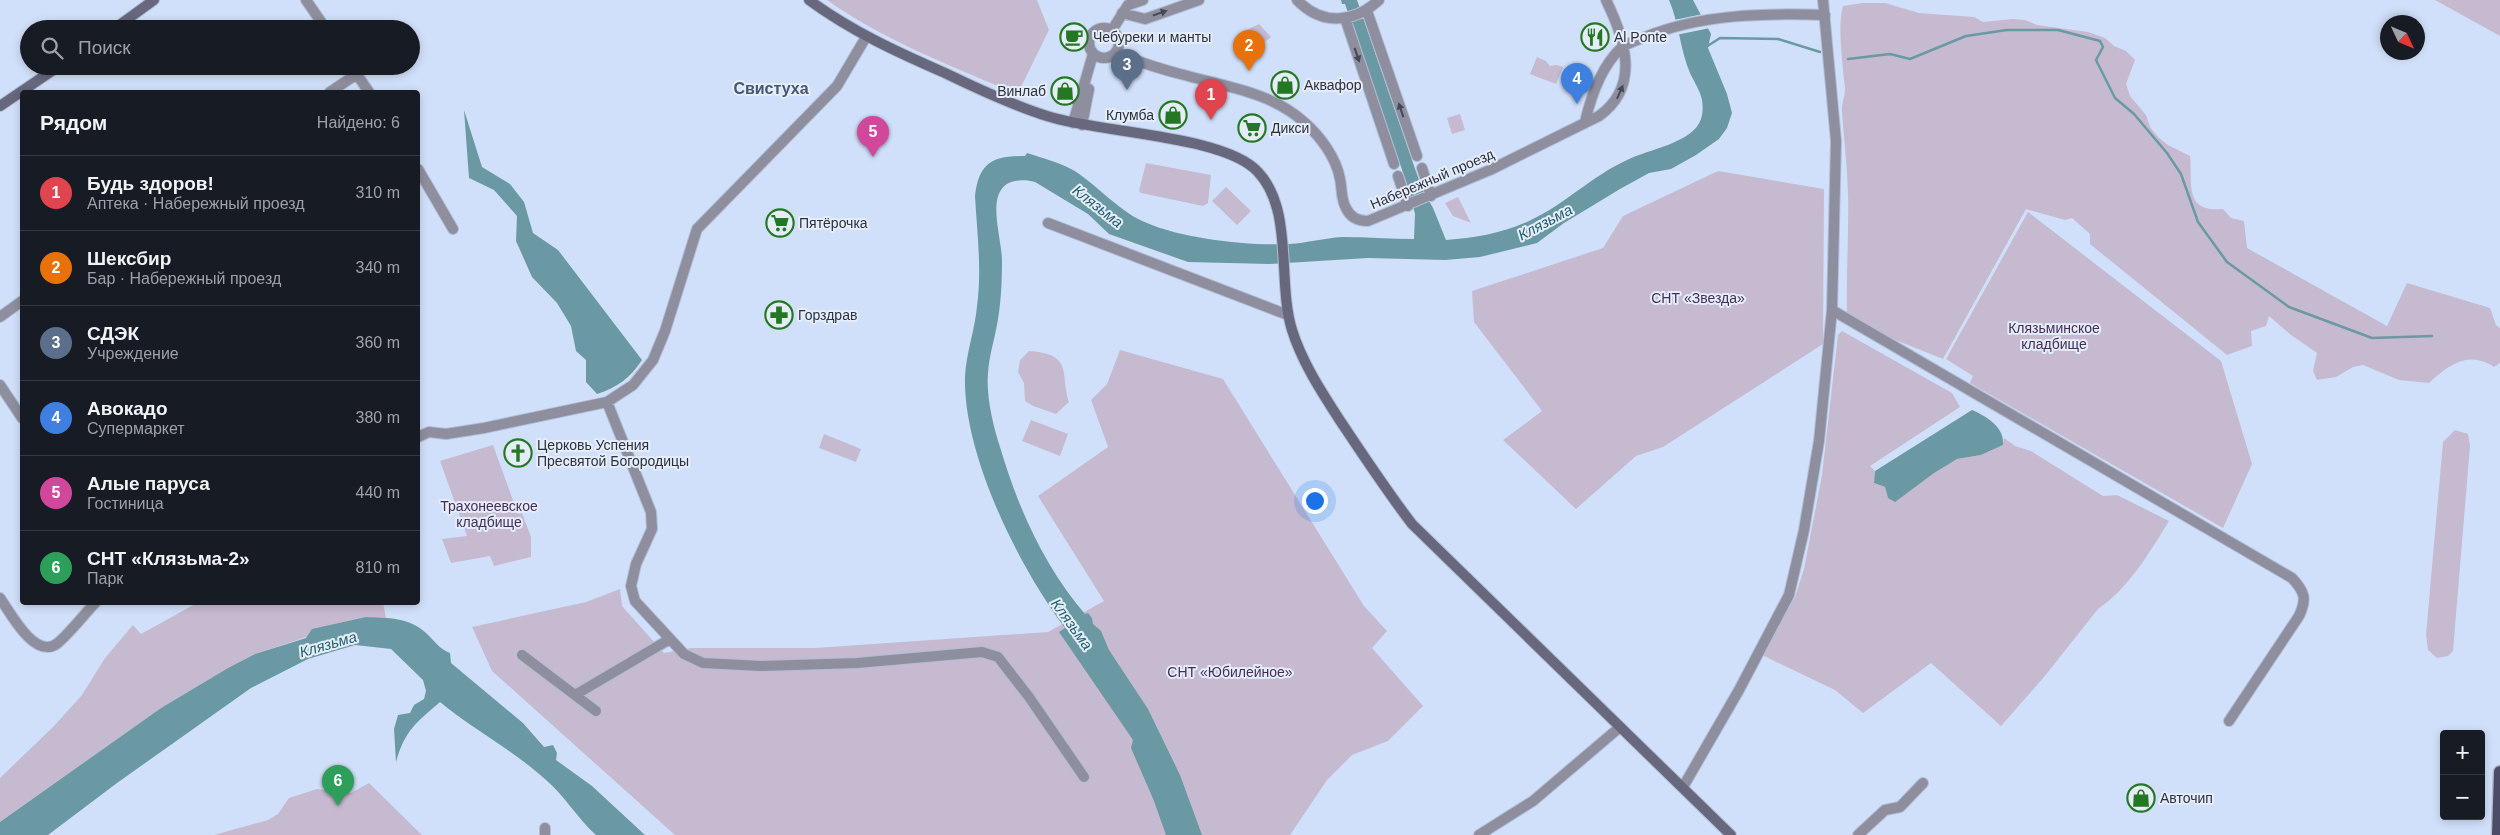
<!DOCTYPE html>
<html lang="ru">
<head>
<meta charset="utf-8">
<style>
  :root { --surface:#171b24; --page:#242831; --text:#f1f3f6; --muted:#9ea1a6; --line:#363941; --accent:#7c3aed }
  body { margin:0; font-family:Arial,sans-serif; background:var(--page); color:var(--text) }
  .controls { position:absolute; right:15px; bottom:15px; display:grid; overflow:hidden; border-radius:5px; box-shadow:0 2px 8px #0003 }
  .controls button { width:45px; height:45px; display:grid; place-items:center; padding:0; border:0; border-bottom:1px solid var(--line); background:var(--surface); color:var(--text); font:25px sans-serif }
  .compass { position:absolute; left:2380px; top:15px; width:45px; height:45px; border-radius:50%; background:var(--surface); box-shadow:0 2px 8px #0003; rotate:134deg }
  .you { position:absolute; left:1314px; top:500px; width:18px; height:18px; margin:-12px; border:4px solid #fff; border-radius:50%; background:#1a73e8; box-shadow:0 0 0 8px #1a73e833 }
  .badge { display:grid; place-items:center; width:32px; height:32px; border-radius:50%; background:var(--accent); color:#fff; font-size:16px; font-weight:700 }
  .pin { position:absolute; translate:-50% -41px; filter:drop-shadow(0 1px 2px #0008) }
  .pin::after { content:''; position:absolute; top:26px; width:18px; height:15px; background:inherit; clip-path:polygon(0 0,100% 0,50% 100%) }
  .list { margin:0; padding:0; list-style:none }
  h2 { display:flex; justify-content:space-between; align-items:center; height:65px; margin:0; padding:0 20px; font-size:21px }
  h2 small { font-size:16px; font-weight:400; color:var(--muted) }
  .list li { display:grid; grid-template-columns:32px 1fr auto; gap:15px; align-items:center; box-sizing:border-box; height:75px; padding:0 20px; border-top:1px solid var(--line) }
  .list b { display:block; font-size:19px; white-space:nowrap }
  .list p { margin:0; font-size:16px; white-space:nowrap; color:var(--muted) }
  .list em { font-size:16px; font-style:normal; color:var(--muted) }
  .icon { flex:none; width:28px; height:28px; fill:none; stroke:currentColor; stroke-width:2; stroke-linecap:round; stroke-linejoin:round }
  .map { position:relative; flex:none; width:2500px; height:835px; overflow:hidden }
  .search { position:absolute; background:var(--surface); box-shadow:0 2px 8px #0003; left:20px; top:20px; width:400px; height:55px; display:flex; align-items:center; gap:12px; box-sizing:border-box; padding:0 18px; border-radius:28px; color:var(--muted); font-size:19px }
  .panel { position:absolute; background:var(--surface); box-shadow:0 2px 8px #0003; left:20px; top:90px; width:400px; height:515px; border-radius:5px }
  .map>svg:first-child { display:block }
</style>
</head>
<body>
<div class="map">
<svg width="2500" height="835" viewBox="0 0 2500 835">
  <rect width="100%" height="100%" fill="#d1e0fa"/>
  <path fill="#c6bad1" d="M827,0H1037L1049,30L1018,93L1010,91C948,65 882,39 827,0Z
    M2435,0H2500V36Z
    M1863,3H1885L1919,13L1974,17L1983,22L2013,19L2025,20L2037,25L2088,32L2105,38L2114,46L2126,51L2135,60L2126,84L2130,96L2146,115L2150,127L2158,137L2168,145L2190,156C2193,182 2183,213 2223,209L2231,218L2244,221L2247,248L2387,326L2407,283L2490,308L2496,325L2500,328V363L2494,367C2468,350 2449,365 2429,383L2399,380L2363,365L2353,367L2336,377L2317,380L2313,371L2317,353L2291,335L2269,316L2266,326L2251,331L2252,346L2227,355L2090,244V234L2072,218L2065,220L2026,209L1943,359L1888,337L1847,314C1846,273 1849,232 1848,192C1847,165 1844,138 1842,112C1841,104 1845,97 1845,89C1843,67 1837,26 1843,6Z
    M1259,24L1271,37L1258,47L1247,42L1243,32Z
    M1537,57L1546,61L1550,66L1557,65L1563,67L1556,84L1530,74Z
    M1460,114L1465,130L1452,134L1447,118Z
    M1146,163L1211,175L1208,203L1203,206L1141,193L1139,191Z
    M1718,171L1824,189L1823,344L1663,447L1636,456L1576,509L1503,440L1542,411L1474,322L1472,291L1603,248L1623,216Z
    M1226,187L1251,211L1237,225L1212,201Z
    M1458,197L1471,223L1453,216L1445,203Z
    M2028,212L2221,361L2252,464L2223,528L1970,383L1973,376L1946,359Z
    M1842,331L1952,393L1960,407L1870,466L1875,471L1874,483L1885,487L1888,498L1957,459L1981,455L2003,445L2004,438L2015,446L2031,451L2103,496L2117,495L2169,521C2150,552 2128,589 2098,609L2044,677L2001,726L1931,663L1863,713L1835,690L1764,656V650L1795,597L1804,569L1822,475L1838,335Z
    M1120,350L1223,379L1364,606L1387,631L1372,648L1423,706L1388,741L1352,755L1327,780L1290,835H675L492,671L472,627L586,602L620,589L622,606L664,653L691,648H815L1048,632L1104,601L1038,496L1108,447L1091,400L1107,384Z
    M1029,351C1074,354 1060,374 1069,402L1056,414L1033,406L1025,401L1024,383L1018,372L1020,360Z
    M1031,420L1068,434L1060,456L1022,441Z
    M2455,430L2468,434L2470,446L2453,651L2448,656L2437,658L2428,650L2426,635L2443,442Z
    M824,434L861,449L856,462L819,448Z
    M493,445L518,514L522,513L531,537V557L494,566L490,556L451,563L442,539L467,536L440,461Z
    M197,603H383L386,618L366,617L255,654L228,668L161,708L0,822V778L54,726L82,695L105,658L133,625L141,634Z
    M369,783L422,835H214L268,820L278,814L289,798L317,789L351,793Z"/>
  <path fill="#6b99a3" d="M1341,0H1357L1421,186L1433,208L1446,240C1475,238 1504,233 1531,220C1565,204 1592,176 1627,160C1649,149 1693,143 1701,119C1703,113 1703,106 1702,100C1700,90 1694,82 1690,73C1680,49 1679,23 1669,0H1693L1711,34L1708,48L1727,94L1732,113L1727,128L1719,139L1696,155L1671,169L1649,173L1620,189L1564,223L1537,243L1480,257L1445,260L1368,258L1269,264L1188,262L1109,234L1088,214L1035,182C1024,179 1008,179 1001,190C990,206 1002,242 1002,261C1002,282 1001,304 997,325C994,341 989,357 988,373C986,396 993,425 1000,447C1018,508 1044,566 1085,614L1088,613L1092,618L1093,624L1101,631L1109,650L1148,709L1180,775L1202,835H1166L1154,801L1131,748L1133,740L1059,632L1065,628C1019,567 963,455 965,377C966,353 975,330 977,306C982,270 977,232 975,196C979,162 993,156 1025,156L1027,153C1042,158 1059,162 1073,170C1099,186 1119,212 1147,223C1184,239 1249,246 1289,244C1307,243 1324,238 1342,237C1366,237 1390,239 1414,239L1415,214L1409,190L1345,4H1342Z
    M464,110L482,167L510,184L524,202L533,233L558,250L642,360C631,377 617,388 597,394L586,382V360L576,351L571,326L557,303L532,277L516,241L517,216L494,190L469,178Z
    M1972,410C1986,416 2005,427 2003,445L1981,455L1957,459L1934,473L1895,502L1888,498L1885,487L1874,483L1875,471Z
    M366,617C388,618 409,617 426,633C435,641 439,649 450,653L451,663L523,723L544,747L553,745L557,753L556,760L592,786L645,835H596C577,818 565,796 546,780C513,750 474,730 440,702C416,723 405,730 396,762L394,729L398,715L410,713L414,705L424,699L426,691L423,680L391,649L355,645L308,659L251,688L117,783L48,835H0V822L161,708L228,668L255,654L306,638L312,629Z"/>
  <path fill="#d1e0fa" d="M1703,14L1710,28L1676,35L1674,20Z"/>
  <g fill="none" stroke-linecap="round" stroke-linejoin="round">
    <path stroke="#6b99a3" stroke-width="2.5" d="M1706,47L1720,38L1778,39L1820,52
      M1848,59L1890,54L1910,59L1966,36L2007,30H2058L2100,41L2103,47L2096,60L2115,98L2134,114L2167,153L2181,174L2198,222L2227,262L2289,307L2372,338L2432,336"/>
    <g stroke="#b0bdd4" stroke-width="12">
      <path id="minor" d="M306,0L326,29
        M1297,0C1322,26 1354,23 1379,0
        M1367,11L1417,156
        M1122,13L1145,19L1199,0
        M1345,18L1394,164
        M1089 43a15 15 0 1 1 30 0a15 15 0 1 1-30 0Z
        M1112,30L1128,5L1143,0
        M1116,53C1139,62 1163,70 1188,76C1228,87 1272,93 1304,122C1320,136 1336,157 1340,179C1342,188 1341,200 1346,208C1350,217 1358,221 1368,221L1490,170L1599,116C1641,86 1625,39 1606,0
        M351,66L369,92
        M330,92L357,74
        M1585,122C1591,96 1601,67 1621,48C1627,43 1638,40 1645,37C1701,14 1765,13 1825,15
        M1073,123L1093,54
        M1082,125L1089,89
        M1422,168L1431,196
        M418,169L453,229
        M1398,176L1408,206
        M1048,223L1288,315
        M1832,310L2292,578C2305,592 2307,599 2299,616L2229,721
        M0,317L22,301
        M0,385L22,418
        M607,402L651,512L652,529L636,564L631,586L635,601L684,654L703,663L761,666L857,663L982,652L998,657L1029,697L1084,777
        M418,437L429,432L446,434L484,428L607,402L633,385L653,360L665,331L697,229L837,86L866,37
        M0,598C10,612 33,657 55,645C65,639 86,612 96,602
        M522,655L596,711
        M575,695L670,639
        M545,835V828
        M1479,835L1533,801L1620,727
        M1858,835L1885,810L1900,807L1923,783"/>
    </g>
    <g stroke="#b0bdd4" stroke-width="12">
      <path id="tertiary" d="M1683,787L1739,690L1789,595L1804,530L1819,441L1832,310L1836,141L1823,0"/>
    </g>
    <g stroke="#b0bdd4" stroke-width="12">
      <path id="secondary" d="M809,0C851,31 897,52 945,73C978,89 1012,105 1047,116C1098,133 1225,135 1258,172C1294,210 1277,282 1292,330C1302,362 1321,391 1339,419C1363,455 1386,490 1412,524L1731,835
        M114,29L154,0
        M0,106L59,66"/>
    </g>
    <g stroke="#b0bdd4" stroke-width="15">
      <path id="primary" d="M2498,835L2500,772"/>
    </g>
    <use href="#minor" stroke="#8e8e9e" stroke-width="10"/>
    <use href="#tertiary" stroke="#8e8e9e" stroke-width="10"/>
    <use href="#secondary" stroke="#67687e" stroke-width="10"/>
    <use href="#primary" stroke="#4c4c67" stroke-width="12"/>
  </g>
  <defs><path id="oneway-solid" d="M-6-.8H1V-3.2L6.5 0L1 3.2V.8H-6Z" transform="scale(1.25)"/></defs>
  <g fill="#444956">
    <use href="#oneway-solid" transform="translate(1160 13) rotate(-19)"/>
    <use href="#oneway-solid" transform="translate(1357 55) rotate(71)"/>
    <use href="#oneway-solid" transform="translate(1620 92) rotate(-66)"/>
    <use href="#oneway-solid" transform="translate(1401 110) rotate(-109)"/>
  </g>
  <defs>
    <g id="cafe-ring" transform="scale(1.4375)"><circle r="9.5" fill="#e5edfa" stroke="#257823" stroke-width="1.5"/><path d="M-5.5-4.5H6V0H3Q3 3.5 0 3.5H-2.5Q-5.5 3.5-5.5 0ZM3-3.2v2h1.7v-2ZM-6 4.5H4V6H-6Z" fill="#257823"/></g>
    <g id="restaurant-ring" transform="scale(1.4375)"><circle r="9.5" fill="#e5edfa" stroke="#257823" stroke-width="1.5"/><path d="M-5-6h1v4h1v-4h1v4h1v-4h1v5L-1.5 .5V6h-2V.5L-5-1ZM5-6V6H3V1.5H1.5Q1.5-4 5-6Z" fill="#257823"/></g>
    <g id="shop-ring" transform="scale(1.4375)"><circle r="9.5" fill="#e5edfa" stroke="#257823" stroke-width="1.5"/><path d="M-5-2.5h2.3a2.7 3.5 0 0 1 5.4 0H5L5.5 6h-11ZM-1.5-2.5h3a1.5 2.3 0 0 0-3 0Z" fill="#257823"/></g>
    <g id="supermarket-ring" transform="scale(1.4375)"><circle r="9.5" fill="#e5edfa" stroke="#257823" stroke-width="1.5"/><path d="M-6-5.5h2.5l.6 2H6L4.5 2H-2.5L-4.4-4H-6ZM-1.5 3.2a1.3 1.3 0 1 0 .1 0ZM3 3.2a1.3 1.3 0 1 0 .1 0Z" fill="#257823"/></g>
    <g id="pharmacy-ring" transform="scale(1.4375)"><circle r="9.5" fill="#e5edfa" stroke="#257823" stroke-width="1.5"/><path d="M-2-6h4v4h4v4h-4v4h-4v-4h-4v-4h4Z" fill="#257823"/></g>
    <g id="church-ring" transform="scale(1.4375)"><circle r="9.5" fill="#e5edfa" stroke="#257823" stroke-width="1.5"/><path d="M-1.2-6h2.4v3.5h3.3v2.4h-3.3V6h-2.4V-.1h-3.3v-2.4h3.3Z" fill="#257823"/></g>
  </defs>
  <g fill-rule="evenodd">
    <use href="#cafe-ring" x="1074" y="37"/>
    <use href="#restaurant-ring" x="1595" y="37"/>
    <use href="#shop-ring" x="1285" y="85"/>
    <use href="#shop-ring" x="1065" y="91"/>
    <use href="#shop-ring" x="1173" y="115"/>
    <use href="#supermarket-ring" x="1252" y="128"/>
    <use href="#supermarket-ring" x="780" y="223"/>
    <use href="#pharmacy-ring" x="779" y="315"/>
    <use href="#church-ring" x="518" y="453"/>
    <use href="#shop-ring" x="2141" y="798"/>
  </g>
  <g text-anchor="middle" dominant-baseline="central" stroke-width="4" stroke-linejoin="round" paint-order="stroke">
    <g font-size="14" fill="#2b323e" stroke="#e5edfa" text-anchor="start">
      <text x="1093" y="37">Чебуреки и манты</text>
      <text x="1614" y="37">Al Ponte</text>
      <text x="1304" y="85">Аквафор</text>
      <text x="1046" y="91" text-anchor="end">Винлаб</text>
      <text x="1154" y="115" text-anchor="end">Клумба</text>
      <text x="1271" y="128">Дикси</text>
      <text x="799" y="223">Пятёрочка</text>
      <text x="798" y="315">Горздрав</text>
      <text x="537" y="445">Церковь Успения<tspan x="537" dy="16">Пресвятой Богородицы</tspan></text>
      <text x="2160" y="798">Авточип</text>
    </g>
    <g font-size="14" fill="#2b323e" stroke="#e5edfa">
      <text transform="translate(1432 179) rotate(-23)">Набережный проезд</text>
    </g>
    <g font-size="14" fill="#452d5a" stroke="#e5edfa">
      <text x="1698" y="298">СНТ «Звезда»</text>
      <text x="2054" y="328">Клязьминское<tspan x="2054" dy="16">кладбище</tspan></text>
      <text x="489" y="506">Трахонеевское<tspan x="489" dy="16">кладбище</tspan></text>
      <text x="1230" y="672">СНТ «Юбилейное»</text>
    </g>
    <g font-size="15" font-style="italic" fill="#22606c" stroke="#e5edfa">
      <text transform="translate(1098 206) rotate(38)">Клязьма</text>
      <text transform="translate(1545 222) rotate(-28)">Клязьма</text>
      <text transform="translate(1072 624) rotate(54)">Клязьма</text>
      <text transform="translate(328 644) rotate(-16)">Клязьма</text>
    </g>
    <g font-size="16" font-weight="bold" fill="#465671" stroke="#e5edfa">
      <text x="771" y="88">Свистуха</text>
    </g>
  </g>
</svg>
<div class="controls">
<button>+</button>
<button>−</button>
</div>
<svg class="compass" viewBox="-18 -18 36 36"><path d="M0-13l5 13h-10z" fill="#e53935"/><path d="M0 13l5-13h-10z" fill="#9ea1a6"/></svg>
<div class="you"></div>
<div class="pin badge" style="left:1211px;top:120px;background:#e0444e">1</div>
<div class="pin badge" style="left:1249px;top:71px;background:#e8710a">2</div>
<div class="pin badge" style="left:1127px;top:90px;background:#5c6f8a">3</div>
<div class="pin badge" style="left:1577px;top:104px;background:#3f7fe0">4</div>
<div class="pin badge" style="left:873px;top:157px;background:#d1479c">5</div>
<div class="pin badge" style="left:338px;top:806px;background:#2e9e5b">6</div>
<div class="search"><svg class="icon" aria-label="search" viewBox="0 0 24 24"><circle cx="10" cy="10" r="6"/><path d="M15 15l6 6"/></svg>Поиск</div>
<section class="panel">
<h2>Рядом<small>Найдено: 6</small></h2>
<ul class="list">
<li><span class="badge" style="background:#e0444e">1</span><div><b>Будь здоров!</b><p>Аптека · Набережный проезд</p></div><em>310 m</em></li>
<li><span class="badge" style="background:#e8710a">2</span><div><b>Шексбир</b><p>Бар · Набережный проезд</p></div><em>340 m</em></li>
<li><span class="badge" style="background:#5c6f8a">3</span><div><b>СДЭК</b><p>Учреждение</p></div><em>360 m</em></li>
<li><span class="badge" style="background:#3f7fe0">4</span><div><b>Авокадо</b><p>Супермаркет</p></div><em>380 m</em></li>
<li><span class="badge" style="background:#d1479c">5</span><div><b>Алые паруса</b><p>Гостиница</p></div><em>440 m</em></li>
<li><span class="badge" style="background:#2e9e5b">6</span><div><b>СНТ «Клязьма-2»</b><p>Парк</p></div><em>810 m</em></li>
</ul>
</section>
</div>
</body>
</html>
